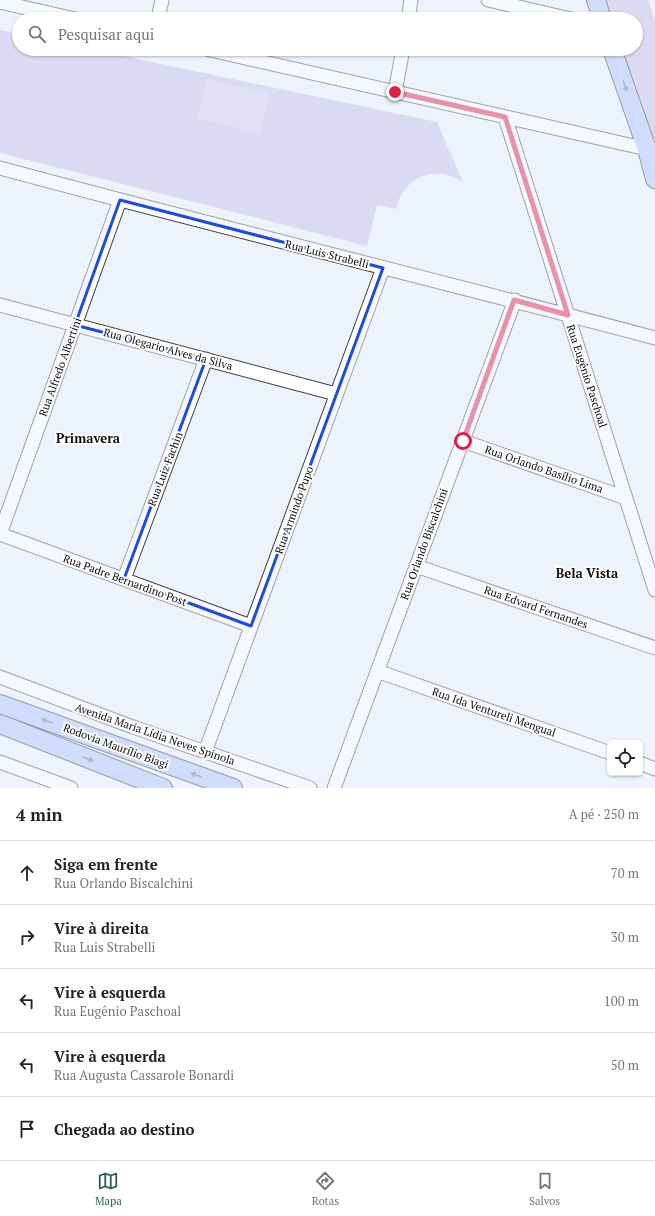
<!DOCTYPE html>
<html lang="pt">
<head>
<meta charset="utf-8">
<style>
  :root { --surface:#fff; --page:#f6f6f6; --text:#222; --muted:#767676; --line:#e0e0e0; --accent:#286257 }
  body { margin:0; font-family:"PT Serif",serif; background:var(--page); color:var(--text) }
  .controls { position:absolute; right:12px; bottom:12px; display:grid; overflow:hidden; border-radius:6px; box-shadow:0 1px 3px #0004 }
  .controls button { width:36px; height:36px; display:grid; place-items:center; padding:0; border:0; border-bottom:1px solid var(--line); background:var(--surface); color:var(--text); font:20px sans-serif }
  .stop { position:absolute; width:12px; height:12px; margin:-9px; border:3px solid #e11d48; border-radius:50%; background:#fff }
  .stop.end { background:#e11d48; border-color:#fff; box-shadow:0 1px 4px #0008 }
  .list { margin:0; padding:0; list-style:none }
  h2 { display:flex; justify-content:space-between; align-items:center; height:52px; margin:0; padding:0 16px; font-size:17px }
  h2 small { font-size:13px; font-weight:400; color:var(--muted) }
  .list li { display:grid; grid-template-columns:26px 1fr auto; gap:12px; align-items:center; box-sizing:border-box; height:64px; padding:0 16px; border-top:1px solid var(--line) }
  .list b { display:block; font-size:15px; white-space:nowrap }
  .list p { margin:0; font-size:13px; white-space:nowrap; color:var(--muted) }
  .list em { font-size:13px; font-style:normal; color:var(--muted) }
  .icon { flex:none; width:22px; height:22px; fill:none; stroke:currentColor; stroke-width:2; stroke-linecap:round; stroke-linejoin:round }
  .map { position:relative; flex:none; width:655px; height:788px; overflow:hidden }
  .search { position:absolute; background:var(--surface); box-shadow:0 1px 3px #0004; left:12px; right:12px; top:12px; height:44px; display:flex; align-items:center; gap:10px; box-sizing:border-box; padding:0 14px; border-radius:22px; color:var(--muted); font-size:15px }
  .sheet { height:372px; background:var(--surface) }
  nav { display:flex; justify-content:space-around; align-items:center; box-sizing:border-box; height:56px; border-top:1px solid var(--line); background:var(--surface); font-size:11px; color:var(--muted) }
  nav a { display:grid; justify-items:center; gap:2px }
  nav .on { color:var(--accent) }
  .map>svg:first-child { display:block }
</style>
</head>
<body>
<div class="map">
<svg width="655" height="788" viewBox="0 0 655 788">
  <rect width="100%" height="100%" fill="#edf3fd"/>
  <path fill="#c8bae5" d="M604,0H648L655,21V139L652,138L620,49H636V19H610Z
    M0,30L19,34V49H90L437,122L463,182C435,164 403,177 396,209L377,205L367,246L0,153Z"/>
  <path fill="#d2cbed" d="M206,79L270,93L261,133L198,119Z"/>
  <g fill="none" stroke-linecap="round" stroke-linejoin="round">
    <g stroke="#3f3f3f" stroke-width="15">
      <path id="street" d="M488,0L571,19
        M0,2L75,19
        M158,19L162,0
        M408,19L411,0
        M206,49L647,149H653
        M395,92L403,49
        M505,117L655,590
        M0,168C218,227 437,280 655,338
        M0,305L336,394
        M463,441L626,498
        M0,534L120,200
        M0,534L251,626
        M416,566L655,648
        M124,579L206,359
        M377,671L610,753
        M0,677L133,727L310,788
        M205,752L383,268
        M0,762L71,788
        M640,763L655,769
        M334,788L515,300"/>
    </g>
    <g stroke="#2e2e2e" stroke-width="20">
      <path id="secondary" d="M596,0L602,19
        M612,49L647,149L655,179
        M0,704L233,788
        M0,724L163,788"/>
    </g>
    <use href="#street" stroke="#fff" stroke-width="13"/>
    <use href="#secondary" stroke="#adc0f8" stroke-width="18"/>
  </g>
  <defs><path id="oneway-solid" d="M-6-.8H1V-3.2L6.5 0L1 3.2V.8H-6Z"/></defs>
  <g fill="#656f8e">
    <use href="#oneway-solid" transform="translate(625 86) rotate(71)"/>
    <use href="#oneway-solid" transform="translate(47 721) rotate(-160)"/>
    <use href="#oneway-solid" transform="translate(88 759) rotate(21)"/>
    <use href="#oneway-solid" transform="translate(196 775) rotate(-160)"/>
  </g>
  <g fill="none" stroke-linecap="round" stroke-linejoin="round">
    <path stroke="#e11d48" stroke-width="5" d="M395,92L505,117L568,315L514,300L463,441"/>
  </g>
  <path d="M0 0H655V788H0ZM120,200L383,268L251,626L124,579L206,359L75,325Z" fill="#edf3fd" fill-opacity=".55" fill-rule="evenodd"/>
  <path fill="none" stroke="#1d4ed8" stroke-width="3" stroke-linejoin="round" d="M120,200L383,268L251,626L124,579L206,359L75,325Z"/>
  <g text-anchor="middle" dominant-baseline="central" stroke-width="4" stroke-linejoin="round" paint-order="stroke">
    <g font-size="11" fill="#0c0c0c" stroke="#fff">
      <text transform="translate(327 254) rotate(14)">Rua Luis Strabelli</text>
      <text transform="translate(168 349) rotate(15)">Rua Olegario Alves da Silva</text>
      <text transform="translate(60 367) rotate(-70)">Rua Alfredo Albertini</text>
      <text transform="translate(587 376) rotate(72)">Rua Eugênio Paschoal</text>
      <text transform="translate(165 469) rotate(-69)">Rua Luiz Fachin</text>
      <text transform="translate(544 469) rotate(19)">Rua Orlando Basílio Lima</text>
      <text transform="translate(294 510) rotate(-70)">Rua Armindo Pupo</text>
      <text transform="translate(424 544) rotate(-70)">Rua Orlando Biscalchini</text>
      <text transform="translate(125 580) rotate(20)">Rua Padre Bernardino Post</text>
      <text transform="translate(536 607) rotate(19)">Rua Edvard Fernandes</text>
      <text transform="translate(494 712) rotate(19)">Rua Ida Ventureli Mengual</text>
      <text transform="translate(155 734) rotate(19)">Avenida Maria Lídia Neves Spinola</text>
      <text transform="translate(116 746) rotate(20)">Rodovia Maurílio Biagi</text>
    </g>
    <g font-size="13" font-weight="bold" fill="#0c0c0c" stroke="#fff">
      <text x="88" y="438">Primavera</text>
      <text x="587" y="573">Bela Vista</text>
    </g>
  </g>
</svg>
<div class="controls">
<button><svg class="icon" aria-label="locate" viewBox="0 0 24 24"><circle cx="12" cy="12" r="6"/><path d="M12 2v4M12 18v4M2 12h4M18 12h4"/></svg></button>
</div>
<div class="stop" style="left:463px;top:441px"></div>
<div class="stop end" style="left:395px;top:92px"></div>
<div class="search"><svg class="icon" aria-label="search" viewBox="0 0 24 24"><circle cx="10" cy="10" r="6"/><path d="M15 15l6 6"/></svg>Pesquisar aqui</div>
</div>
<section class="sheet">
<h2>4 min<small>A pé · 250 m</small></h2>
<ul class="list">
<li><svg class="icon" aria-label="ahead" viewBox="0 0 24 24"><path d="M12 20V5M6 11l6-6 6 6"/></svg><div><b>Siga em frente</b><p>Rua Orlando Biscalchini</p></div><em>70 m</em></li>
<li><svg class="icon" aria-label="right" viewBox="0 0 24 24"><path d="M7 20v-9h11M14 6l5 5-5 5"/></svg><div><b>Vire à direita</b><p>Rua Luis Strabelli</p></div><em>30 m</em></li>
<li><svg class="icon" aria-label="left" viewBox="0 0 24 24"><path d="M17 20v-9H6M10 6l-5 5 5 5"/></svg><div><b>Vire à esquerda</b><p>Rua Eugênio Paschoal</p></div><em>100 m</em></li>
<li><svg class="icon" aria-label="left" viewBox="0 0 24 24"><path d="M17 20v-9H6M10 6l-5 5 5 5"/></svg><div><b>Vire à esquerda</b><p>Rua Augusta Cassarole Bonardi</p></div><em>50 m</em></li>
<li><svg class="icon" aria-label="arrive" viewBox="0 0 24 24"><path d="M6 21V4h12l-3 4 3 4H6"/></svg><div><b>Chegada ao destino</b></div></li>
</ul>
</section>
<nav>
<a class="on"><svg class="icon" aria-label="map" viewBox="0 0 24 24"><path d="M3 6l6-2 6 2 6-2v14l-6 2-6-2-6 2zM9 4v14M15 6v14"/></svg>Mapa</a>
<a><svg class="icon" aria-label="directions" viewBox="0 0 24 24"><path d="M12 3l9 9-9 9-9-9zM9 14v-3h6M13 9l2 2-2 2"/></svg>Rotas</a>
<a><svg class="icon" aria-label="saved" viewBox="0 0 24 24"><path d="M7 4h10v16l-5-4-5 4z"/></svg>Salvos</a>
</nav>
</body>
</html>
